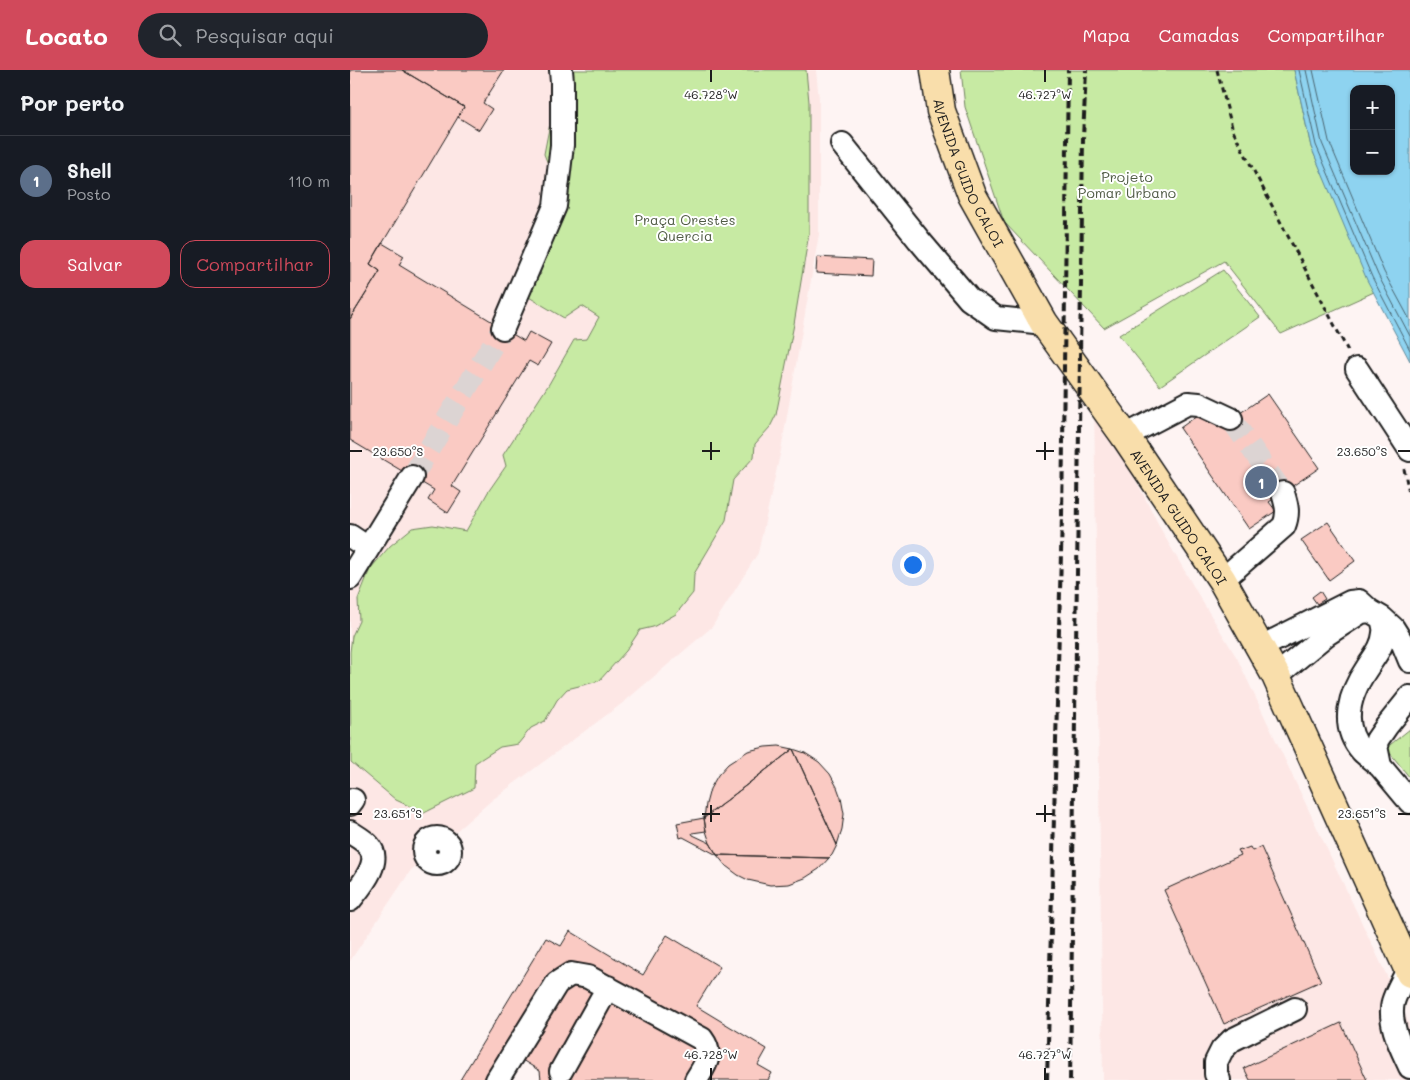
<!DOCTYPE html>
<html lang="pt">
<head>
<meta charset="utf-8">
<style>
  :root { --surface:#171b24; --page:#20242c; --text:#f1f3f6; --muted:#9ea1a6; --line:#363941; --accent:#d1495b }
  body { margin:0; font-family:Mali,sans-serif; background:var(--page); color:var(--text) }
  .controls { position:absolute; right:15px; top:15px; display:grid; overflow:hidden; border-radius:10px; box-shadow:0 1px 4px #0004 }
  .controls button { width:45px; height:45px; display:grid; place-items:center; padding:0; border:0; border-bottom:1px solid var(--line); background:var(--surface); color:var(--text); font:25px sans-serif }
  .you { position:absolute; left:562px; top:494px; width:18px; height:18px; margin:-12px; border:4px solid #fff; border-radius:50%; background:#1a73e8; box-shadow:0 0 0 8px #1a73e833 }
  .badge { display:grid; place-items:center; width:32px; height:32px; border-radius:50%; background:var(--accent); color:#fff; font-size:16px; font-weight:700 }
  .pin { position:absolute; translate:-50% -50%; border:2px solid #fff; box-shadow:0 1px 5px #0006 }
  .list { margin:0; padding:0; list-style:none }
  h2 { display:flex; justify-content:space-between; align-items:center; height:65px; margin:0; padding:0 20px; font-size:21px }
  h2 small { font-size:16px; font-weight:400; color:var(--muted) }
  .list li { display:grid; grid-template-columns:32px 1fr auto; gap:15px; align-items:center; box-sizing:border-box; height:90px; padding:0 20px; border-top:1px solid var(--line) }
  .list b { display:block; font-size:19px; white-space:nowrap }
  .list p { margin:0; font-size:16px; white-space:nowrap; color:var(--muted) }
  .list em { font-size:16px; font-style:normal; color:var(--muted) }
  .actions { display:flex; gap:10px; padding:15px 20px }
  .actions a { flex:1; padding:11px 0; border:1px solid var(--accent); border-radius:15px; text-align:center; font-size:18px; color:var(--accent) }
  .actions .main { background:var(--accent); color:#fff }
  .icon { flex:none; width:28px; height:28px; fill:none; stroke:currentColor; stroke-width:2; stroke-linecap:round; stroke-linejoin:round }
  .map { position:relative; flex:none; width:1060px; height:1010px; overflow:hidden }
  header { display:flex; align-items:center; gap:30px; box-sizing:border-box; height:70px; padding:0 25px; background:var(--accent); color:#fff }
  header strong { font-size:24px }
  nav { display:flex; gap:28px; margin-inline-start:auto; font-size:18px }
  .search { width:350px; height:45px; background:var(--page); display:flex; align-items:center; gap:12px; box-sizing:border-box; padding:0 18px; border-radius:28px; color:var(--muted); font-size:19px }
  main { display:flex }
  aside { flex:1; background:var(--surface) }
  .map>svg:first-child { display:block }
</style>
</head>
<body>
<header>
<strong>Locato</strong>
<div class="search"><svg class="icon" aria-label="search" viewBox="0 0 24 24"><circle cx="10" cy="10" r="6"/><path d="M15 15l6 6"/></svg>Pesquisar aqui</div>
<nav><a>Mapa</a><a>Camadas</a><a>Compartilhar</a></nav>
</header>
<main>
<aside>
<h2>Por perto<small></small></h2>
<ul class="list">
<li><span class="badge" style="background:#5c6f8a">1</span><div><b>Shell</b><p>Posto</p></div><em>110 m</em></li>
</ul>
<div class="actions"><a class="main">Salvar</a><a>Compartilhar</a></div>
</aside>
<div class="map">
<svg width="1060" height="1010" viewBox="0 0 1060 1010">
  <rect width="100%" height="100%" fill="#fef4f3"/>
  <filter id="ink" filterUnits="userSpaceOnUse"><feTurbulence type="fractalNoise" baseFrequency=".02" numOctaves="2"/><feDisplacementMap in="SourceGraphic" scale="10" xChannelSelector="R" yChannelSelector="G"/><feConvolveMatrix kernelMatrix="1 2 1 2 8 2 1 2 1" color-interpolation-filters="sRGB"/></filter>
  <g filter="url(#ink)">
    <path fill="#fde7e5" d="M0,0H466L469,29V164L431,380L408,483L362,557L274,632L142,730L61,800L0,891Z
      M744,329L815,467L852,531L887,588L1060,955V1010H753Z"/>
    <path fill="#c7eaa3" stroke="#728360" d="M206,0H456L459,32V163L444,254L426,345L420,357L405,374L404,387L383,410L376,450L344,504L343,523L326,544L303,557L290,560L276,581L249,611L217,619L207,630L195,651L181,658L168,674L150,677L125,693L124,718L74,743L46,730L1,692L0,582L2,566L9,551L8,529L20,499L40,476L62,458L83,455L116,461L138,422L156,396L153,385L199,314L224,270L237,269L249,247L232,236L214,248L172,223L191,204L179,182L214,135L194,84L208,12Z
      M611,0H944L961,77L1024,222L931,264L874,191L754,258L654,152L615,37Z
      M873,200L910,247L810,316L769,265Z
      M1060,659V708L1036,678Z"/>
    <path fill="#8ed3f0" stroke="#608a9b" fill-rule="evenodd" d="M944,0H1060V291L1017,210L961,77ZM1004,19H1041V101H1004Z"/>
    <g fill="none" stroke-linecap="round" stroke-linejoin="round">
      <path stroke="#4a6571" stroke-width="1" d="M949,0L966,75L1022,207L1060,280
        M956,0L972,73L1028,205L1060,266
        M963,0L979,71L1034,202L1060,250"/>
    </g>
    <path fill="#facac3" stroke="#1c1c1c" d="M0,0H52L114,37L20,194L30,201L0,249Z
      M52,0H154L133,33L142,39L129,60L108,47L114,37Z
      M32,173L54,186L49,195L174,271L179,262L201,274L188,296L179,291L102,416L111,422L98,443L78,430L84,420L0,370V249L30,201L20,194Z
      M467,187L522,190L521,206L466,203Z
      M918,324L969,398L919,432L926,441L899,459L830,358L855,340L868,358Z
      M978,452L1005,491L979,510L951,470Z
      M970,521L975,529L967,534L962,527Z
      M429,676L443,679L354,748L356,734L360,719L368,705L378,694L398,681L415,677Z
      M443,679L487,775L482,785L479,788L367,785L360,773L356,761L354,748Z
      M443,679L455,683L469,692L480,704L487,717L491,728L494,744L492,759L487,775Z
      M354,748L356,761L342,763L343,765L360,773L367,785L333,767L330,768L327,753Z
      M900,777L902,781L911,777L971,911L874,954L814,820L891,785L888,780L891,779L892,780Z
      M367,785L479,788L469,799L455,808L439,814L420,815L398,810L388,805L376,796Z
      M220,861L293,905L317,865L370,897L346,936L417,979L408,995L422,1003L418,1010H191L190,1001L172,990L164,992L153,1010H110L196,868L211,876Z
      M991,953L1017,1010H900L894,998Z"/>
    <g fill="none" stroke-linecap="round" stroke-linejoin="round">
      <path stroke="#dcd4d3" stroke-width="22" stroke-dasharray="22 11" stroke-linecap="butt" d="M881,349L933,423
        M62,407L153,258"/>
      <g stroke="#1c1c1c" stroke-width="26">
        <path id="minor" d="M492,74L569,170L619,229L646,248L694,253
          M153,258L205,136L212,75V12L211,0
          M1007,299L1060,380
          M775,366L838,333L849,334L881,349
          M0,466L18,478
          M0,508L62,407
          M872,510L934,456C939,443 937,436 933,423
          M911,577L1000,532L1009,531L1020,541L1032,548L1043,558L1053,574L1060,591
          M926,606L977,564L1011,542L1020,541
          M1060,627L1036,657L1027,670L1026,676L1030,696L1060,732
          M1030,696C1024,691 1017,686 1012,681C989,655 1000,623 1017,598C1024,587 1033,577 1034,563C1035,559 1033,553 1032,548
          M0,734L3,730
          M0,762C6,766 14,770 19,776C33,792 10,817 0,830
          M74 781a13 13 0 1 1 26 0a13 13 0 1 1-26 0Z
          M1058,899C1054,909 1046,921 1043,932C1038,954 1051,977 1060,997
          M211,1001L258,917
          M147,1010L207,913L221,904L238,907L352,969C364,985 355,995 346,1010
          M869,1010L866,1004V992L872,980L882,970L945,939"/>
      </g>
      <g stroke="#1c1c1c" stroke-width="31">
        <g id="highway">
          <path id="s1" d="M585,0L591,41L622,125L694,253L775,366L872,510L926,606L1060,903"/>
        </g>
      </g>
      <path stroke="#1c1c1c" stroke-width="3" stroke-dasharray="5 4" stroke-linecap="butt" d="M867,0L883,61L998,281
        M1054,399L1060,427"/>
      <use href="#minor" stroke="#fff" stroke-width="22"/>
      <use href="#highway" stroke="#f9deab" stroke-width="28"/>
      <path stroke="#1c1c1c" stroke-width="4" stroke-dasharray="8 4" stroke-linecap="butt" d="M697,1010L712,446L718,0
        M720,1010L733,69L736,0"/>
    </g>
  </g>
  <path fill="none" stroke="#1c1c1c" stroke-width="2" d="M361,0V12M695,0V12M361,372V390M695,372V390M0,381H12M352,381H370M686,381H704M1048,381H1060M361,735V752M695,735V752M0,744H12M352,744H370M686,744H704M1048,744H1060M361,998V1010M695,998V1010"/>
  <g text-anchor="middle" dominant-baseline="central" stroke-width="4" stroke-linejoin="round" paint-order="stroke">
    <g font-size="14" fill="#1c1c1c" stroke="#fff">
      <text stroke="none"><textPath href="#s1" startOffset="109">AVENIDA GUIDO CALOI</textPath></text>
      <text stroke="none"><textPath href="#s1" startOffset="514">AVENIDA GUIDO CALOI</textPath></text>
    </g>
    <g font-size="14" fill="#4f5a44" stroke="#fff">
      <text x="777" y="106">Projeto<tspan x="777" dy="16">Pomar Urbano</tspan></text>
      <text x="335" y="149">Praça Orestes<tspan x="335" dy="16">Quercia</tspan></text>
    </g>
  </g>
  <g font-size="12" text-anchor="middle" fill="#1c1c1c" stroke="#fff" stroke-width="4" stroke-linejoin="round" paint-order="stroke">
    <text x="361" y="29">46.728°W</text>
    <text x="695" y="29">46.727°W</text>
    <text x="48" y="386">23.650°S</text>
    <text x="1012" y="386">23.650°S</text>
    <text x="48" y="748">23.651°S</text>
    <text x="1012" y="748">23.651°S</text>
    <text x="361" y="989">46.728°W</text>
    <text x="695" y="989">46.727°W</text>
  </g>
</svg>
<div class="controls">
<button>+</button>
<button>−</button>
</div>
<div class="you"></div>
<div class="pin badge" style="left:911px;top:412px;background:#5c6f8a">1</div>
</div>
</main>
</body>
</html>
